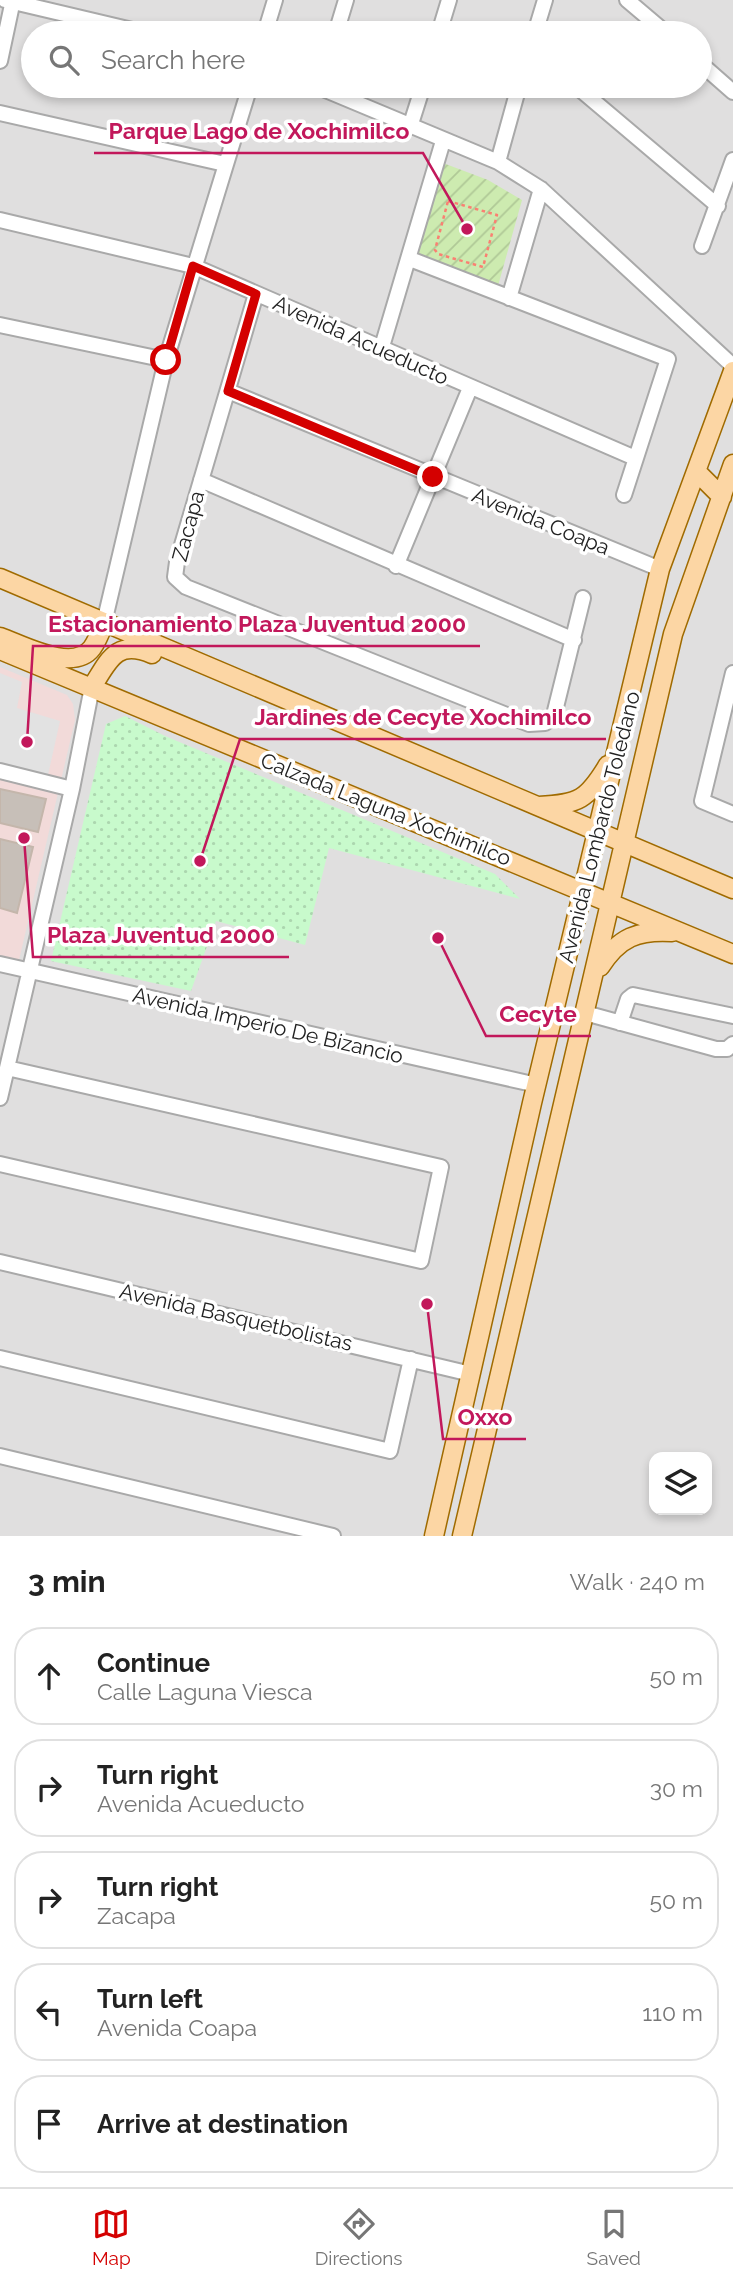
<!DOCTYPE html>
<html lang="en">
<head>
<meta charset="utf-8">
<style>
  :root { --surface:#fff; --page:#f6f6f6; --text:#222; --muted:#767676; --line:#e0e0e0; --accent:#d40000 }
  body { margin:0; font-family:Raleway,sans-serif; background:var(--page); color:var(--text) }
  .controls { position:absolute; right:21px; bottom:21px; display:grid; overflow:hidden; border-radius:14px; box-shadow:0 4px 10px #0003 }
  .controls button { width:63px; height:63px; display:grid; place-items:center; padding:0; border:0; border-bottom:2px solid var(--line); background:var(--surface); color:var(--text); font:35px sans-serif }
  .stop { position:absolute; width:21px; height:21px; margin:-16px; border:5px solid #d40000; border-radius:50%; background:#fff }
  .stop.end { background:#d40000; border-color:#fff; box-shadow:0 2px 7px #0008 }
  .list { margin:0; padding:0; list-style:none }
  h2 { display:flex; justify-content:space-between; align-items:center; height:91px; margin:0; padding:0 28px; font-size:30px }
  h2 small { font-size:23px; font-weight:400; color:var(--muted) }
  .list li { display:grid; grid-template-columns:46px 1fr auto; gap:21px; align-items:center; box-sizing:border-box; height:98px; margin:0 14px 14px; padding:0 14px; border:2px solid var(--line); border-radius:28px }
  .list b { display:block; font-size:26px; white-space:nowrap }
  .list p { margin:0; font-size:23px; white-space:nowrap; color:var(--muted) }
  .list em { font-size:23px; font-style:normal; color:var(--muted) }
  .icon { flex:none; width:38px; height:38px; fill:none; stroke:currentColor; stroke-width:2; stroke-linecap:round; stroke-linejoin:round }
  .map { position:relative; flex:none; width:733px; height:1536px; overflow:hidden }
  .search { position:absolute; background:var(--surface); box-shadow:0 4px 10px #0003; left:21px; right:21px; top:21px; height:77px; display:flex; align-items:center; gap:18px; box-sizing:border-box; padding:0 24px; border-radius:38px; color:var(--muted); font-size:26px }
  .sheet { height:651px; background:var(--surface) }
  nav { display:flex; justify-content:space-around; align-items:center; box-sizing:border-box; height:98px; border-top:2px solid var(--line); background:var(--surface); font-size:19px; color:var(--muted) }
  nav a { display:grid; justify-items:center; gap:4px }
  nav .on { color:var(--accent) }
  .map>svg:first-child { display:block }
</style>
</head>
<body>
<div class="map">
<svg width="733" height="1536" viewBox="0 0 733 1536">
  <defs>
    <pattern id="park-dots" width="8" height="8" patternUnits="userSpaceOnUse" patternTransform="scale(1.75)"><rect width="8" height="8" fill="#c8facc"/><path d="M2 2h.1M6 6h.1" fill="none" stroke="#acd6af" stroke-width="1.8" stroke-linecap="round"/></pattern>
    <pattern id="garden-furrows" width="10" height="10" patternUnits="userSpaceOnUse" patternTransform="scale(1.75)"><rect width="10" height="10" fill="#cdebb0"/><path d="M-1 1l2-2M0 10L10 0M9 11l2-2" fill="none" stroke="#b0c997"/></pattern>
  </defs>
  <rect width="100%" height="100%" fill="#f2efe9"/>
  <path fill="#e0dfdf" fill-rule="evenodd" d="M0,0H733V1536H0ZM33,33H700V86H33ZM654,1457H707V1510H654Z"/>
  <path fill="#f2dad9" d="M0,667L67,695L73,704L75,720L19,960L0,956Z"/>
  <path fill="url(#park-dots)" d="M125,716L165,736L495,874L520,899L329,848L305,945L216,921L191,991L51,961L106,724Z"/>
  <path fill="url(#garden-furrows)" d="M443,163L488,180L522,200L496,293L410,259Z"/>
  <path fill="#e2e2e2" d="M0,673L22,682L17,708L60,721L48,775L0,763Z"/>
  <path fill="#c7bfb8" stroke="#c4b6ab" stroke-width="2" d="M0,789L46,799L38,832L0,823Z
    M0,839L33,847L17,913L0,908Z"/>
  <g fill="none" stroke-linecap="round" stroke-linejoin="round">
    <g stroke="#a9a9a9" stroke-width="18">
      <path id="minor" d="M5,0L145,33
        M627,0L666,33
        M265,33L275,0
        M336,33L346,0
        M439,33L449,0
        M535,33L545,0
        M0,61L13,0
        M700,63L733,92
        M316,86L498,162L541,189L733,366
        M576,86L718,206
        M0,113L225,164
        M410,127L423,86
        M498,162L519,86
        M0,220L193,266L635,458
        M702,246L733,160
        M410,259L668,359L624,495
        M256,294L177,562L175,577L186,587L529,724L545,723L554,715L583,598
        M509,298L541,189
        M0,325L166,360
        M381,350L443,141
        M228,391L660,569
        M201,480L574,640
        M396,566L470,388
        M104,623L166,360L250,86
        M733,673L702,801L733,814
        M0,771L72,789
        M0,964L537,1085
        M585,1013L716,1049H727L733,1044
        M620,1023L628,999L633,995L733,1016
        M0,1098L72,789L92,687
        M0,1164L421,1261L441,1167L7,1068
        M0,1262L471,1374
        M0,1358L390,1451L411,1359
        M0,1456L333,1536"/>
    </g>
    <g stroke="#a06b00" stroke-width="21">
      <path id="major" d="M697,472L722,497
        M0,578L733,889
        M0,637C23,645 73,673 92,648C97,641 101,631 104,623
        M0,650L733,954
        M92,687C109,660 116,639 152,654
        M539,806C579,804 587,800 608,765
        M600,967C619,937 638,930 672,932
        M434,1536L532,1103L660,569L733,371
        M462,1536L673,634L733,464"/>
    </g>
    <path stroke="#fa8072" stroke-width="2.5" stroke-dasharray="3.5 3.5" stroke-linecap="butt" d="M448,201L497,215L483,267L438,254L435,250Z"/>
    <use href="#minor" stroke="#fff" stroke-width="14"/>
    <use href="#major" stroke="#fcd6a4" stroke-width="18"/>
  </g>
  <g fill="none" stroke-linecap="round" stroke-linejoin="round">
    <path stroke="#d40000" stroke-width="9" d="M166,360L193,266L256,294L228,391L433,477"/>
  </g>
  <g text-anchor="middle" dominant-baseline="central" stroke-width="7" stroke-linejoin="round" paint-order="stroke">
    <g font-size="21" fill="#222" stroke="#fff">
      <text transform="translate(361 340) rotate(24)">Avenida Acueducto</text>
      <text transform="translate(541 521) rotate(22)">Avenida Coapa</text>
      <text transform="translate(188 526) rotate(-75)">Zacapa</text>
      <text transform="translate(386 809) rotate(22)">Calzada Laguna Xochimilco</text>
      <text transform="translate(599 827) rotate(-76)">Avenida Lombardo Toledano</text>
      <text transform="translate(268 1025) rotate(13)">Avenida Imperio De Bizancio</text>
      <text transform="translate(236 1317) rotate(13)">Avenida Basquetbolistas</text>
    </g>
  </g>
  <path fill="none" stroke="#c2185b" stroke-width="2.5" d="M467 229L423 153H94M27 742L33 646H480M200 861L240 739H606M24 838L33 957H289M438 938L486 1036H591M427 1304L443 1439H526"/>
  <g fill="#c2185b" stroke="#fff" stroke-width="2.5">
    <circle cx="467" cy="229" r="7"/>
    <circle cx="27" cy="742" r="7"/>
    <circle cx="200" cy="861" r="7"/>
    <circle cx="24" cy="838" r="7"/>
    <circle cx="438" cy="938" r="7"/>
    <circle cx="427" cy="1304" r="7"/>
  </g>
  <g font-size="23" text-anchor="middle" font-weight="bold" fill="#c2185b" stroke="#fff" stroke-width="7" stroke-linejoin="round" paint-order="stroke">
    <text x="259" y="139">Parque Lago de Xochimilco</text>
    <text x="257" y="632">Estacionamiento Plaza Juventud 2000</text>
    <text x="423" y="725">Jardines de Cecyte Xochimilco</text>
    <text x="161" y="943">Plaza Juventud 2000</text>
    <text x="538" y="1022">Cecyte</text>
    <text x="485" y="1425">Oxxo</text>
  </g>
</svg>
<div class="controls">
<button><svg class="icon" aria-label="layers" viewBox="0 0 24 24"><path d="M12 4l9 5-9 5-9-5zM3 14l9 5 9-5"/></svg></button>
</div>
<div class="stop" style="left:166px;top:360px"></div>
<div class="stop end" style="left:433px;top:477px"></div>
<div class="search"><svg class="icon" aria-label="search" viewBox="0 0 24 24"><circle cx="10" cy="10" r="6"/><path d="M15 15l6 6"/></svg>Search here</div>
</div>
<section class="sheet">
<h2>3 min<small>Walk · 240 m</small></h2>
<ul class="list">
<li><svg class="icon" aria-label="ahead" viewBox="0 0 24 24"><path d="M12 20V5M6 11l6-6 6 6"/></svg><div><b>Continue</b><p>Calle Laguna Viesca</p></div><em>50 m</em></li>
<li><svg class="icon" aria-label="right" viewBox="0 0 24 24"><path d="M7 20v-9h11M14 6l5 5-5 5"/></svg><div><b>Turn right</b><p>Avenida Acueducto</p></div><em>30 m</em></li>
<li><svg class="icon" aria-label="right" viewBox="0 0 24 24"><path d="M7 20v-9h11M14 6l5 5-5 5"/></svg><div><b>Turn right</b><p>Zacapa</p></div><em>50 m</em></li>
<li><svg class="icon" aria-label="left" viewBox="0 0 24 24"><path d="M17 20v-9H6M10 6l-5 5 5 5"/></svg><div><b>Turn left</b><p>Avenida Coapa</p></div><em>110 m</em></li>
<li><svg class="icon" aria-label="arrive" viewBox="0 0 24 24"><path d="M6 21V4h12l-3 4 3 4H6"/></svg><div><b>Arrive at destination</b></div></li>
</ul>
</section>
<nav>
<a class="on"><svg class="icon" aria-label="map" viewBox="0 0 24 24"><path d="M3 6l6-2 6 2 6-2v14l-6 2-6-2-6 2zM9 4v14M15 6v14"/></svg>Map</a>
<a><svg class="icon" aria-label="directions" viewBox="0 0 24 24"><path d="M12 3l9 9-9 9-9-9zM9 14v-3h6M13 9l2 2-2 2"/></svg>Directions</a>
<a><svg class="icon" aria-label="saved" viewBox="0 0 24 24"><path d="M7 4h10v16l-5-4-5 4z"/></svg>Saved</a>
</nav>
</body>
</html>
